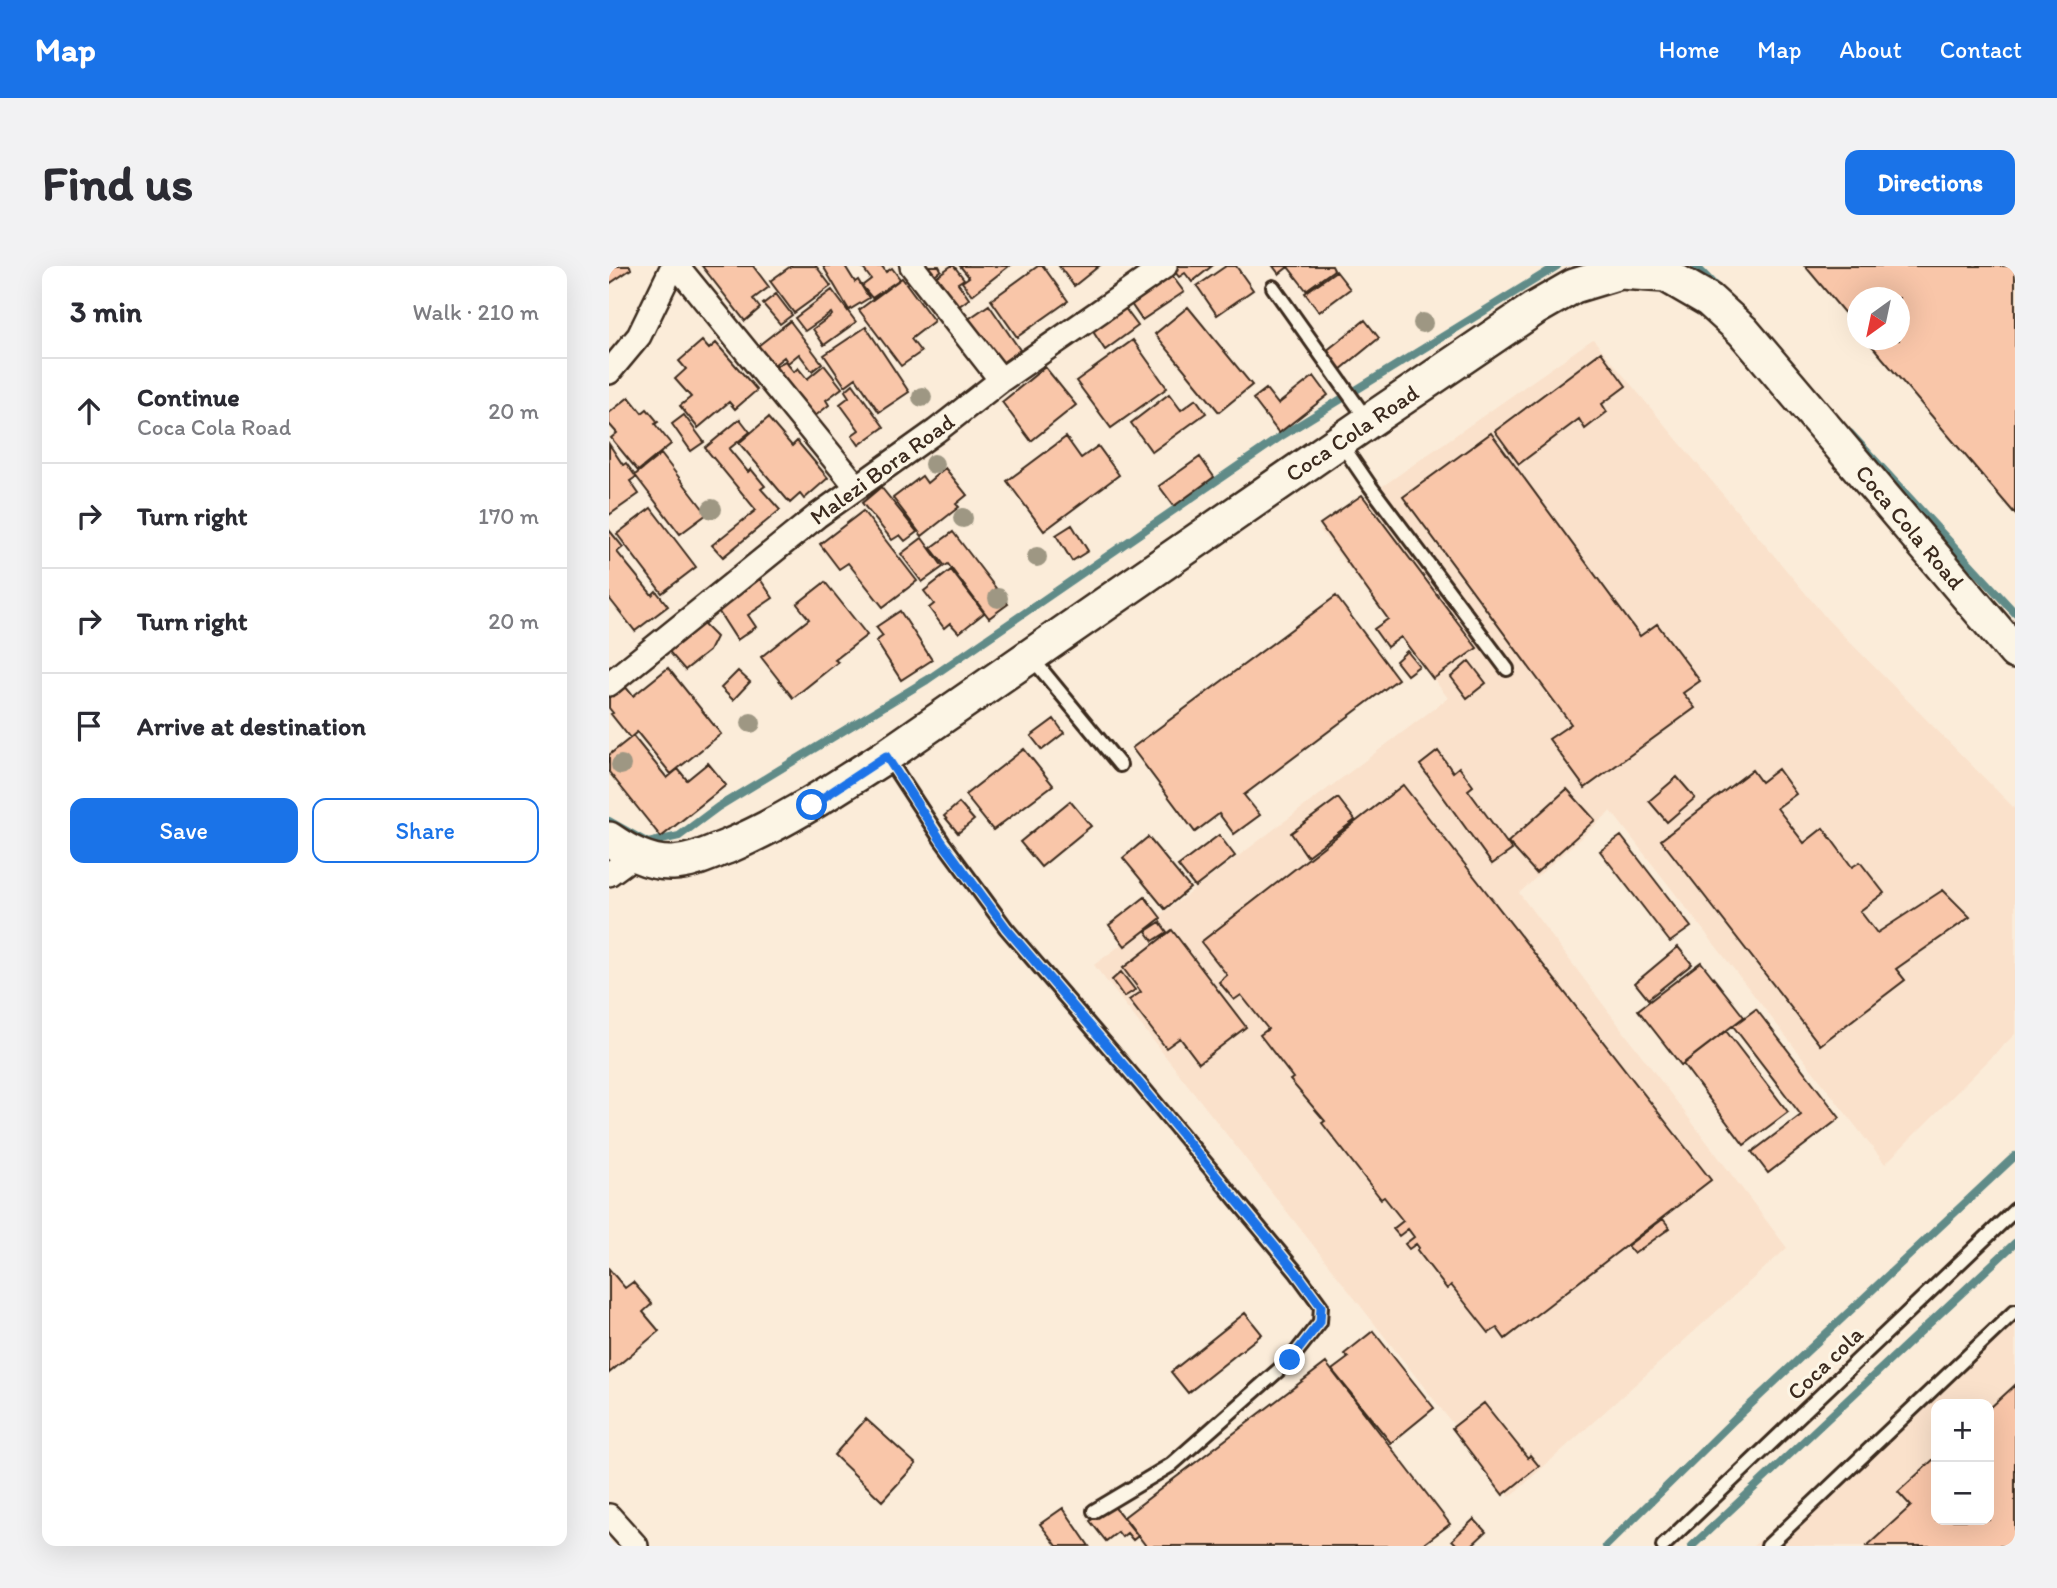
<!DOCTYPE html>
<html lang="en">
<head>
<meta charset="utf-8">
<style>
  :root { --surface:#fff; --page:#f2f2f3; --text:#2b2b33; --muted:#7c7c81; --line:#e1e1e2; --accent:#1a73e8 }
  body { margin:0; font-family:Itim,sans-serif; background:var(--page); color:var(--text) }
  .controls { position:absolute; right:21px; bottom:21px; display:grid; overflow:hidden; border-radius:14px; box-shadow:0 7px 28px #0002 }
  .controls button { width:63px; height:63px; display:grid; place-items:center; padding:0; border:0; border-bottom:2px solid var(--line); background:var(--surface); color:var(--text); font:35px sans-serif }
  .compass { position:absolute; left:1238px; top:21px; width:63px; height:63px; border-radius:50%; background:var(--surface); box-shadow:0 7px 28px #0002; rotate:213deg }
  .stop { position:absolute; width:21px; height:21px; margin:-16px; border:5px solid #1a73e8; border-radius:50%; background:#fff }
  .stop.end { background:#1a73e8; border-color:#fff; box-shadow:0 2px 7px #0008 }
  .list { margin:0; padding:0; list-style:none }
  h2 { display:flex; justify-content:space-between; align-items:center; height:91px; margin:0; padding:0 28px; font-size:30px }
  h2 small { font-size:23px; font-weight:400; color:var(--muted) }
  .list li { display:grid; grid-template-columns:46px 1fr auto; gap:21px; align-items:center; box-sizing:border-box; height:105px; padding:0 28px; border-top:2px solid var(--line) }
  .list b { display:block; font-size:26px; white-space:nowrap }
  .list p { margin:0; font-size:23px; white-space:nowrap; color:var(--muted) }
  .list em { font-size:23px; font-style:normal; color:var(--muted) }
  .actions { display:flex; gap:14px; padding:21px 28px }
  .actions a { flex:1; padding:16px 0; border:2px solid var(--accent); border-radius:14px; text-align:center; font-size:24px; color:var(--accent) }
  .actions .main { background:var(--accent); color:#fff }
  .icon { flex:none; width:38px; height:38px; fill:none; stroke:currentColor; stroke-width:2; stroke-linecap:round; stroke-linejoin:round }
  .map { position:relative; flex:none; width:1406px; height:1280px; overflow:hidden; border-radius:14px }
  header { display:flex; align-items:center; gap:42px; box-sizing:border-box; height:98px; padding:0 35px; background:var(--accent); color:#fff }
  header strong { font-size:33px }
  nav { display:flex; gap:38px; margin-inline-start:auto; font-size:24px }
  .intro { display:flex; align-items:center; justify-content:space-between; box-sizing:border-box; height:168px; padding:0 42px }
  h1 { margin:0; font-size:49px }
  .button { padding:18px 32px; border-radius:14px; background:var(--accent); color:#fff; font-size:24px; font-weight:700 }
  main { display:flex; gap:42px; padding:0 42px }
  aside { flex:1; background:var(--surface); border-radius:14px; box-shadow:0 7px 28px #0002 }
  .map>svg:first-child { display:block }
</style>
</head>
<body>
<header>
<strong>Map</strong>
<nav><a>Home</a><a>Map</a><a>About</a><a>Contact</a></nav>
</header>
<div class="intro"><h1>Find us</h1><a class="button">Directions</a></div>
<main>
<aside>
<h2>3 min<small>Walk · 210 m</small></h2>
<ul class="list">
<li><svg class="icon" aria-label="ahead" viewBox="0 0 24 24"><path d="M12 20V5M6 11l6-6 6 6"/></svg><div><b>Continue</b><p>Coca Cola Road</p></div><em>20 m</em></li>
<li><svg class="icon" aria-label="right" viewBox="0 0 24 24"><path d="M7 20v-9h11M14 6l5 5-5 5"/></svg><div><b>Turn right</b></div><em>170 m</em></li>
<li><svg class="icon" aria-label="right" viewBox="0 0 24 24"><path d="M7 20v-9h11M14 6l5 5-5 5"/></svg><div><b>Turn right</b></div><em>20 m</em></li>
<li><svg class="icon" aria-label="arrive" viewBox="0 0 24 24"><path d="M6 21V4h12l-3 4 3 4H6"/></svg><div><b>Arrive at destination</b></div></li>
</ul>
<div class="actions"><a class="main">Save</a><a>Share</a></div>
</aside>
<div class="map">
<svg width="1406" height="1280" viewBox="0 0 1406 1280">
  <rect width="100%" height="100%" fill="#fbecd9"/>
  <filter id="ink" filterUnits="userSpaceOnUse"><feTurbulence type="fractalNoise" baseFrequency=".0143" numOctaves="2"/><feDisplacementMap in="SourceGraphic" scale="14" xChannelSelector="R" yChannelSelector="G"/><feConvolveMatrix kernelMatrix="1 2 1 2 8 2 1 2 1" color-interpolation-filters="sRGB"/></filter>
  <g filter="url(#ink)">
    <path fill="#fae1cb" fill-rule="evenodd" d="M984,73L1218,353L1406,543V768L1276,898L1002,545L910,627L1178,982L901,1231L485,699L839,432L711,264Z
      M1406,1049V1280H1144ZM1327,1138H1380V1254H1327Z"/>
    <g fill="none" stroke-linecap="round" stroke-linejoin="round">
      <path stroke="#608b88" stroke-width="8" d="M1087,0L1109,23
        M1241,167L1406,347
        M0,555L39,577L70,570L109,541L318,414L674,169L948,0
        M997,1280L1126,1153L1406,890
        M1083,1280L1406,977"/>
    </g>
    <path fill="#f9c6a9" stroke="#3b2a1e" stroke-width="2" d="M0,0H21L22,3L0,18Z
      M93,0H144L160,21L144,33L151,42L136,55Z
      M182,0H207L222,20L185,47L161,15Z
      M214,0H236L246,16L249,14L260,32L240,44Z
      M273,0L277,6L283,2L291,13L263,32L253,20L262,13L253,1Z
      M310,0H330L332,4L320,13Z
      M342,0H345L355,13L349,17L360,33L343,45L321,15Z
      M351,0H400L363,29L353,16L360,11Z
      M429,0H434L459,35L408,71L382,34Z
      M450,0H490L465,20Z
      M565,0H603L583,16L576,7L570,11L563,2Z
      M617,0H627L644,24L608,49L588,20Z
      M664,0H723L725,4L697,24L679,1L670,8Z
      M1196,0H1406V248L1258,74H1290V32H1248V62Z
      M727,5L741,23L710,46L696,27Z
      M561,7L575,26L533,54L520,35Z
      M293,12L325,55L302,73L312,86L292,100L250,44Z
      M223,24L247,56L215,79L204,63L223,49L222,47L196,65L186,52Z
      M167,28L183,49L171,58L154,38Z
      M380,39L411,84L387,101L355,56Z
      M515,41L529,60L496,84L483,64Z
      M579,41L643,119L610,146L546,68Z
      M756,54L770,72L731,104L716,86Z
      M181,55L213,97L203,105L190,88L179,97L175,91L155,107L140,87Z
      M257,61L300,126L270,146L247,112L236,120L215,89Z
      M524,74L558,122L502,162L467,115Z
      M93,75L100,83L107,77L148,124L126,143L120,136L89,162L71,140L82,131L66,113L77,103L70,95Z
      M992,86L1017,120L993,138L998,146L976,163L970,153L910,198L886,165Z
      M176,95L185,106L189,102L198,113L215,99L233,122L217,134L220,139L200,155L156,106Z
      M436,101L467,139L422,175L393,136Z
      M705,110L719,129L670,167L644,133L657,123L669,138Z
      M244,118L275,161L250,179L243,169L250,164L231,138L240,131L236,125Z
      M560,128L572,144L587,133L597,147L543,186L522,157Z
      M20,131L33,147L38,143L49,156L46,158L62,178L29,205L2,172L8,167L0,158V147Z
      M75,149L95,176L82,185L63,158Z
      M159,152L183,180L188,175L219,212L195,233L191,228L181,237L130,177Z
      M131,153L141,166L120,183L139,206L142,203L156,220L152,223L171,244L114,291L103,279L147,244L96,182Z
      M882,167L1031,370L1048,358L1091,415L1074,427L1086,442L976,522L940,473L962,458L794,231Z
      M457,171L472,192L489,180L510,209L435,265L398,215Z
      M0,178L14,199L17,197L27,211L21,215L30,228L0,249Z
      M52,188L98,248L71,268L26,209Z
      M591,191L605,211L565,240L550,220Z
      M336,202L358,229L347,238L350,241L313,270L284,232L313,210L318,217Z
      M272,221L308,266L296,275L291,269L283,274L253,237Z
      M753,229L868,382L824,413L792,371L778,381L765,363L779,353L711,258Z
      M42,242L87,301L53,327L8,268Z
      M254,245L308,315L274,341L239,297L230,303L211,278Z
      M463,259L479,285L463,295L447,269Z
      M0,264L14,281L8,286L43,329L47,325L59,340L26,365L0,332Z
      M344,266L399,338L380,352L339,298L336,300L322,282Z
      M313,272L334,301L313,316L292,288Z
      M342,304L375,347L350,367L341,357L335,362L320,342L325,338L315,325Z
      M151,313L164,332L139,349L147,361L128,374L108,343Z
      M216,316L258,369L226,394L229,396L184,432L152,391L200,353L188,338Z
      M727,330L789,413L635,529L651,549L625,568L610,548L586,566L523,482Z
      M291,345L323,394L292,414L267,375L274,370L267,361Z
      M92,356L107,371L100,385L76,404L57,382Z
      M798,385L810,400L798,409L787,395Z
      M860,395L877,417L858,432L842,411Z
      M59,402L112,468L62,508L28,466L21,472L2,448L4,447L0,442V423L11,414L24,430Z
      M129,405L141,416L124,434L112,422Z
      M445,453L455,467L433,484L422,470Z
      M24,470L58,512L69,503L78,514L99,497L117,519L52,571L0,506V489Z
      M415,483L444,519L384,564L356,529Z
      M829,485L844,506L850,501L864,520L859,524L903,584L883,598L811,499Z
      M1169,503L1187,528L1168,542L1195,577L1214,562L1243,601L1251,596L1275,627L1251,645L1268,667L1334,624L1361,651L1287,703L1296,714L1211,779L1052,574L1143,504L1152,516Z
      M1068,511L1086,532L1058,556L1040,535Z
      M794,519L1102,914L896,1073L888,1062L880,1067L842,1019L838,1023L808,984L810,982L807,978L800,983L796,978L805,971L799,963L790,970L784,963L794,955L775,931L772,933L713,857L716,855L681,814L684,812L651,769L659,763L632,729L625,734L610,716L618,709L592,676Z
      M958,523L986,554L927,607L899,576Z
      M729,532L746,554L698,590L682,567Z
      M461,535L482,560L432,601L411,576Z
      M350,537L365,554L349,567L335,550Z
      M610,569L626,590L586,621L569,600Z
      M1012,570L1082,661L1061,676L991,585Z
      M539,571L581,622L556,643L514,592Z
      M536,631L552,652L516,680L500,659Z
      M551,656L558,666L544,675L537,665Z
      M563,664L637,761L590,797L571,772L557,782L520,734L532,726L514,702Z
      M1069,681L1083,698L1039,733L1026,717Z
      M1092,696L1135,751L1072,799L1029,744Z
      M512,706L526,724L515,731L503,714Z
      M1147,743L1231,852L1159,907L1143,886L1192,849L1124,760Z
      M1117,765L1179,846L1135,879L1074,798Z
      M1054,953L1061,962L1025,988L1018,980Z
      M0,1003L16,1022L24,1016L43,1038L34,1046L50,1065L0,1107Z
      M636,1047L653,1068L579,1127L562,1106Z
      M764,1065L825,1142L782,1177L723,1104L739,1092L735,1088Z
      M717,1097L841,1258L812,1280H537L515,1251Z
      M1406,1119V1280H1258L1302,1240L1289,1226L1327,1191V1254H1380V1143Z
      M875,1137L919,1192L921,1189L930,1200L894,1229L843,1162Z
      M257,1153L307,1198L273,1235L225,1189Z
      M503,1238L529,1270L524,1274L518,1267L513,1271L509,1266L497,1275L481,1255Z
      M454,1242L480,1280H448L431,1258Z
      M865,1253L877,1266L862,1280H849L843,1274Z"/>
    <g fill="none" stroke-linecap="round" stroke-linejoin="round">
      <g stroke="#3b2a1e" stroke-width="18">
        <path id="service" d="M664,21L759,155
          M731,176L761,220L898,403
          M422,391L511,499
          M278,491L333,575L397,662L531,818L687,1006L712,1040L711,1056L681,1094L562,1199L485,1245
          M1054,1280L1406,944
          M1159,1280L1406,1045"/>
      </g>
      <g stroke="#3b2a1e" stroke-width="28">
        <path id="minor" d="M68,0L248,221
          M303,0L392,114
          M0,106L30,70L64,0
          M0,418L208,250L327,165L392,114L556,0
          M0,608L26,589
          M0,1250L27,1280"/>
      </g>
      <g stroke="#3b2a1e" stroke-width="38">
        <path id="secondary" d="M0,573C19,586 40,598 64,597C84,596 101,587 120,580C176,556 226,523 277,490L760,155L925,43L965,20L1011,6L1057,9L1100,34L1134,65L1406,386"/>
      </g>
      <use href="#service" stroke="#fcf5e5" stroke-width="12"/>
      <use href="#minor" stroke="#fcf5e5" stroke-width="23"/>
      <use href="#secondary" stroke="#fcf5e5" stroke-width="33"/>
    </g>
    <g fill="#9e9783">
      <circle cx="814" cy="57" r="10"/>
      <circle cx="313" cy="131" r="10"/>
      <circle cx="325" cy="198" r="10"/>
      <circle cx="103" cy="243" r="10"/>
      <circle cx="354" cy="252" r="10"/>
      <circle cx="428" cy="291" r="10"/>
      <circle cx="389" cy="332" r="10"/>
      <circle cx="142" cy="457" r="10"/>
      <circle cx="12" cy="499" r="10"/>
    </g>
  </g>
  <g fill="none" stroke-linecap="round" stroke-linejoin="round" filter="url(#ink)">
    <path stroke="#1a73e8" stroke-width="9" d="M203,539L277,490L333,576L397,662L531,818L687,1006L712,1040L711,1056L681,1094"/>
  </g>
  <g text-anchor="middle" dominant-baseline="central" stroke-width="6" stroke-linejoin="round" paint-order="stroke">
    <g font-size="23" fill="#3b2a1e" stroke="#fcf5e5">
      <text transform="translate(743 167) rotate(-34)">Coca Cola Road</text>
      <text transform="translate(273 203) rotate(-36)">Malezi Bora Road</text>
      <text transform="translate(1301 261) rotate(50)">Coca Cola Road</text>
      <text transform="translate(1216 1097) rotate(-44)">Coca cola</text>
    </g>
  </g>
</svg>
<div class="controls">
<button>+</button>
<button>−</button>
</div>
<svg class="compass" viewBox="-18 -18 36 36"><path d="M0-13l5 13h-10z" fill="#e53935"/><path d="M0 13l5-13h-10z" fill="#7c7c81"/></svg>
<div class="stop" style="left:203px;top:539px"></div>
<div class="stop end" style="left:681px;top:1094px"></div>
</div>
</main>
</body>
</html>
